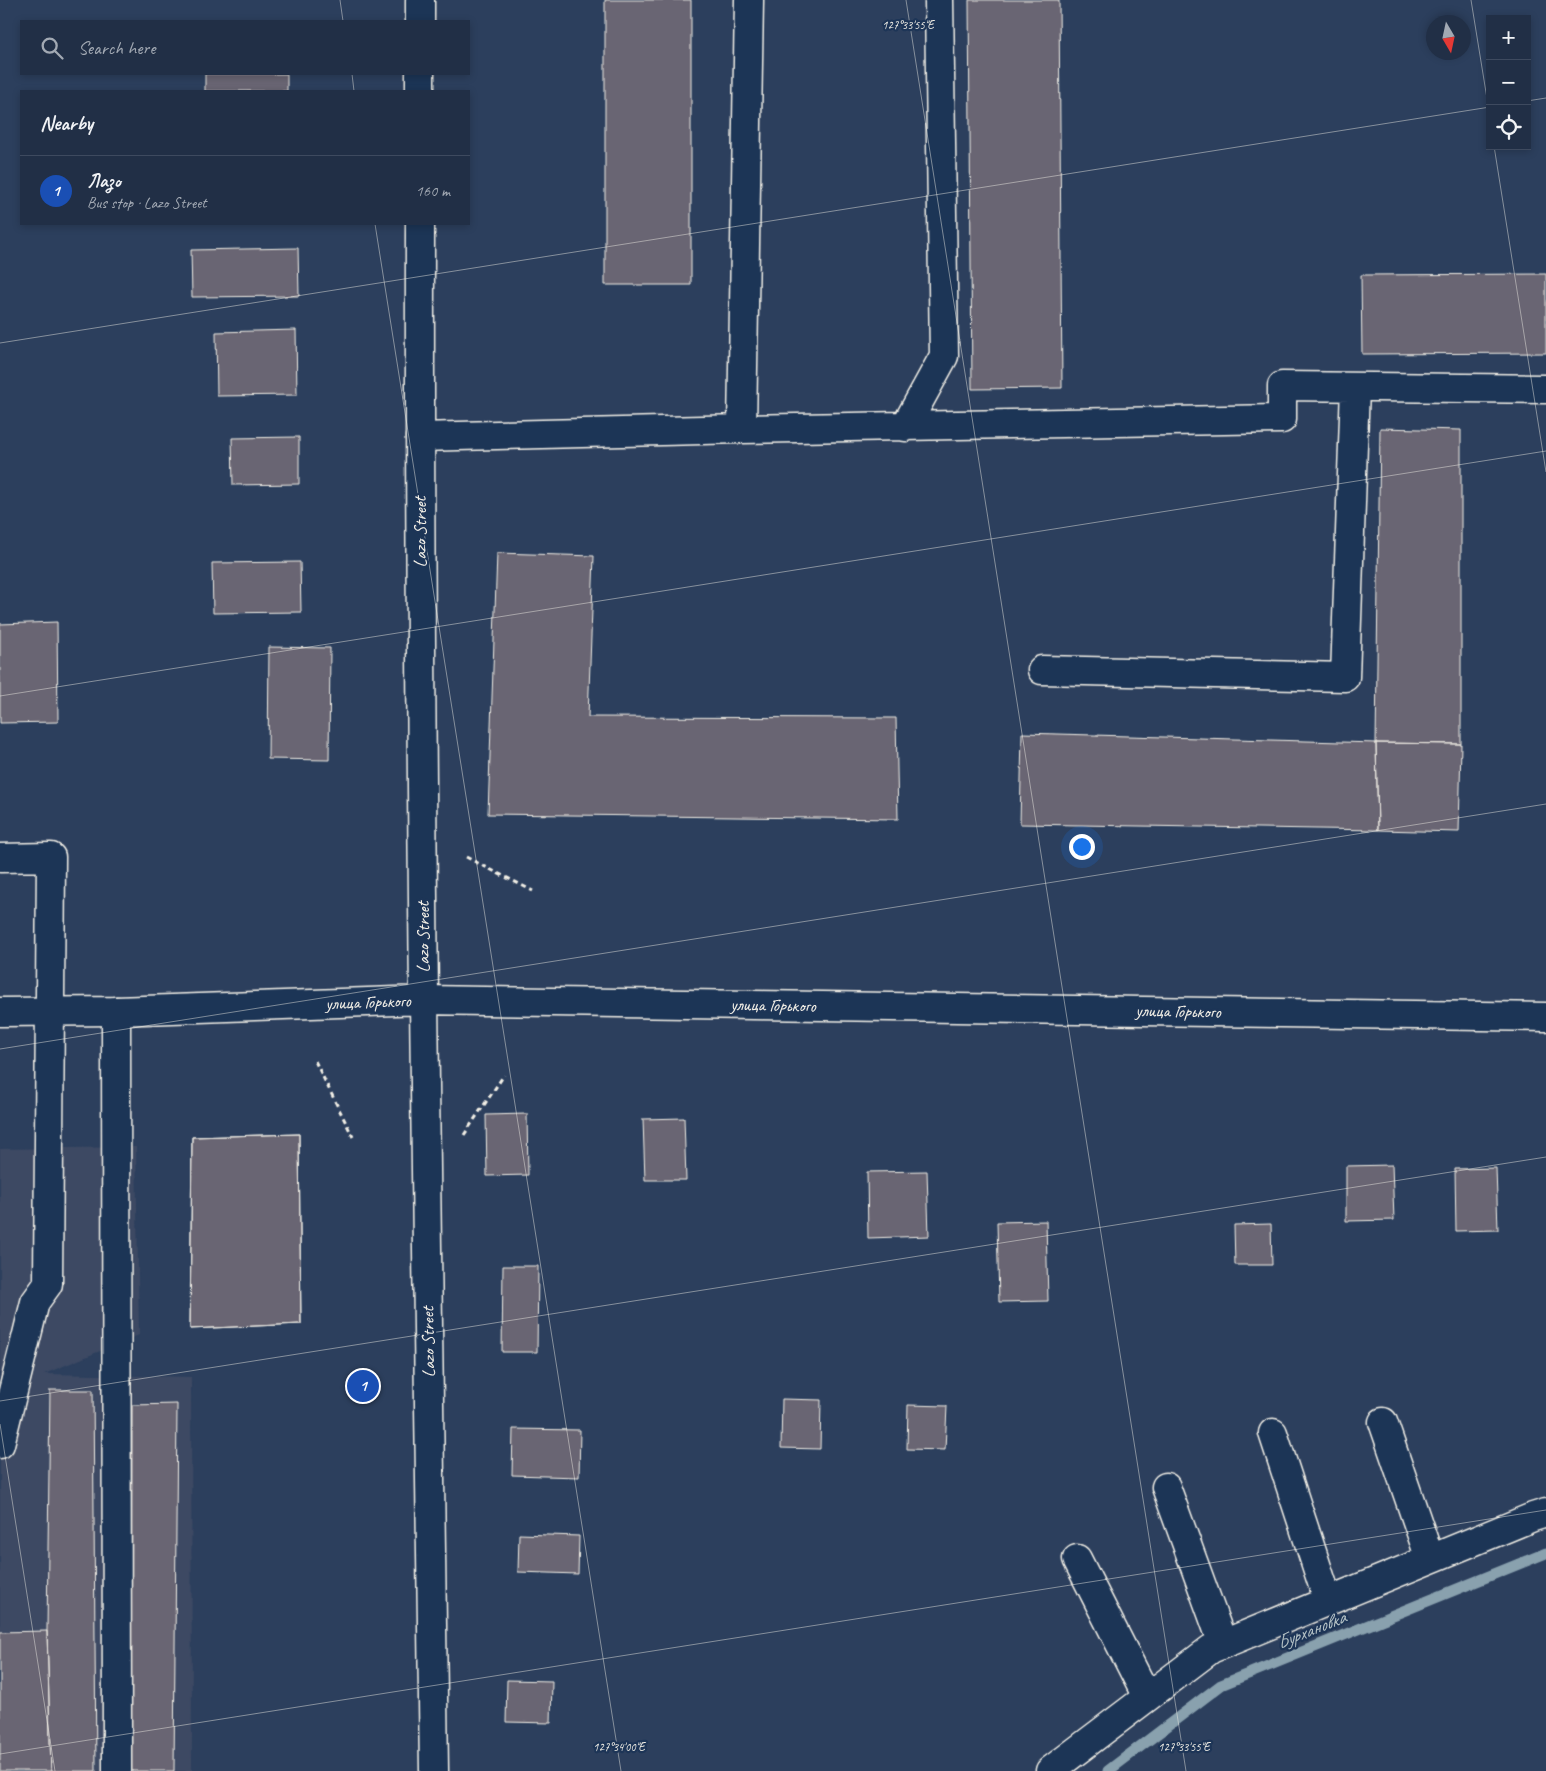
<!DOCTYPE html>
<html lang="en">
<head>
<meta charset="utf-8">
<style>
  :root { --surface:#212f46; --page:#29374d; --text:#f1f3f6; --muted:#a2a9b3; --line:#3e4a5f; --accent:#bca0f2 }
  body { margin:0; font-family:Caveat,sans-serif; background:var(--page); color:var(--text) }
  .controls { position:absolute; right:15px; top:15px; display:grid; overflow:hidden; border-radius:0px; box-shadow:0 2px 8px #0003 }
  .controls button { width:45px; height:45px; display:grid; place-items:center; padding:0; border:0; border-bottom:1px solid var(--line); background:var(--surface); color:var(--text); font:25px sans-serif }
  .compass { position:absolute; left:1426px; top:15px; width:45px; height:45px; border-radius:50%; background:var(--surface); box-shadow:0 2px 8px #0003; rotate:171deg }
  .you { position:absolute; left:1081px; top:846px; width:18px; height:18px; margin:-12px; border:4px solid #fff; border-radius:50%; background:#1a73e8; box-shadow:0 0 0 8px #1a73e833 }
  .badge { display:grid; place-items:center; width:32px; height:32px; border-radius:50%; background:var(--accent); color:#fff; font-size:16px; font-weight:700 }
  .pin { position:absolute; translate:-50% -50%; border:2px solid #fff; box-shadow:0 1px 5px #0006 }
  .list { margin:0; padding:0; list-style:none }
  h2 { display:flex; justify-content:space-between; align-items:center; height:65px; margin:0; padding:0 20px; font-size:21px }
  h2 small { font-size:16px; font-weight:400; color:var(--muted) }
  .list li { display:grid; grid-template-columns:32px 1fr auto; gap:15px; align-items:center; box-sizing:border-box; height:70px; padding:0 20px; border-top:1px solid var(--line) }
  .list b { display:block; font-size:19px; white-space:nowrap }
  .list p { margin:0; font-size:16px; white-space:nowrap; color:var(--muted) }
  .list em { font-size:16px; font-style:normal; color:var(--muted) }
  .icon { flex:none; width:28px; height:28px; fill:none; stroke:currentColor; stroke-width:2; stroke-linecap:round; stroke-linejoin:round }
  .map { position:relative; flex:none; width:1546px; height:1771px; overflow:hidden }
  .search { position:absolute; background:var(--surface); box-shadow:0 2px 8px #0003; left:20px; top:20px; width:450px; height:55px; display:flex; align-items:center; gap:12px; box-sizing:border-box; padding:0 18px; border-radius:0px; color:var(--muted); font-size:19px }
  .panel { position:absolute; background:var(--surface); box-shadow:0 2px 8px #0003; left:20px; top:90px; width:450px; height:135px; border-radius:0px }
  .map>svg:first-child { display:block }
</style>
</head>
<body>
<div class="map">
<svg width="1546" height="1771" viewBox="0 0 1546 1771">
  <rect width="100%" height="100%" fill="#2c3f5d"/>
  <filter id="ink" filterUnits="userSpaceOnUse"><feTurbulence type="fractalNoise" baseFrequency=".02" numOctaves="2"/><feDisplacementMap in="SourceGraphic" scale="10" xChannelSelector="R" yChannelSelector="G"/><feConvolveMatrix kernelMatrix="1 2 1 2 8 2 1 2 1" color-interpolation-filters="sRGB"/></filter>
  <g filter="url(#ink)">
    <path fill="#3e4a64" d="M136,1147L139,1335L44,1374L191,1377L192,1771H0V1149Z"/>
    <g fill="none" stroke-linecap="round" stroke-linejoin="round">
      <path stroke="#89a1ae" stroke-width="11" d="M1108,1771L1221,1685L1546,1553"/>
    </g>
    <path fill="#696573" stroke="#f4f1e8" d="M605,0H691V285H605Z
      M969,0H1059L1062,388L972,389Z
      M205,74H287V91H205Z
      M298,248L299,296L192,297L191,250Z
      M1546,274V353L1362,354L1361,275Z
      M296,330L297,395L217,396L216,332Z
      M1380,428L1461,430V744L1376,743Z
      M299,437V484L233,485L232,438Z
      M497,553L594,556L588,717L896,718L898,819L488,814Z
      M300,562L301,612L213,613L212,563Z
      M57,622L58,722L0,723V624Z
      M269,647L330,648L329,760L268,759Z
      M1022,733L1376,743L1378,830L1020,824Z
      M1376,743L1461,744L1459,832L1378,830Z
      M527,1114L528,1175L487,1176L486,1115Z
      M684,1118L686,1180H645L643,1119Z
      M299,1134L301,1324L190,1329L192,1137Z
      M299,1134L301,1324L190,1329L192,1137Z
      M1392,1165L1394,1220L1346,1221V1166Z
      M1496,1168L1498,1230L1456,1231L1455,1169Z
      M927,1171L929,1236L868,1238L867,1172Z
      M1046,1221L1048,1301L999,1302L997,1222Z
      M1271,1224L1272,1265H1235L1234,1225Z
      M503,1266H538L537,1352H502Z
      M50,1390H93L96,1771H51L47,1631Z
      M782,1399L821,1400L820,1449L781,1448Z
      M177,1404L174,1771H131L132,1405Z
      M908,1405L947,1406L945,1450L907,1449Z
      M513,1429L580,1430L579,1477L512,1475Z
      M519,1534L579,1536L578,1574L518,1572Z
      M47,1631L51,1771H0V1632Z
      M507,1680L552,1681L551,1723L506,1722Z"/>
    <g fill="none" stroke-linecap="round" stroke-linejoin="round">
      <g stroke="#f4f1e8" stroke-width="31">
        <path id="minor" d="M905,427L944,356L939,0
          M742,429L749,0
          M420,437L742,429L1282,419V386L1546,389
          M1042,670L1345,677L1355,387
          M0,858L51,857L48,1284L35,1302L0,1444
          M116,1011L117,1771
          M1383,1422L1430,1559
          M1273,1433L1328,1601
          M1166,1487L1223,1644
          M1077,1559L1147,1697
          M1050,1771L1211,1649L1533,1517L1546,1513"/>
      </g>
      <g stroke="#f4f1e8" stroke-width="31">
        <path id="major" d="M420,21V0
          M420,91V74
          M420,224C419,740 427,1255 434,1771
          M0,1012L116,1011L424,1000L1546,1017"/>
      </g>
      <path stroke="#f4f1e8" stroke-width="3" stroke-dasharray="5 4" stroke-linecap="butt" d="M466,857L533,891
        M315,1061L353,1137
        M464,1135L504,1075"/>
      <use href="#minor" stroke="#1d3557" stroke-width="28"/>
      <use href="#major" stroke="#1d3557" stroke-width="28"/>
    </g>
  </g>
  <path fill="none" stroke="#f4f1e8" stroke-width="1" stroke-opacity="0.45" d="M340,0L343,21M906,0L1186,1771M1471,0L1490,117M352,74L354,91M1527,101L1546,98M1494,146L1546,472M375,224L621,1771M0,343L1490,107M0,696L1546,451M0,1049L1546,804M0,1401L1546,1157M0,1424L55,1771M0,1754L1546,1510"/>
  <g text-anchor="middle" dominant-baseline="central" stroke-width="4.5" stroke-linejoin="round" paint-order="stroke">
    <g font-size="18" fill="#f4f1e8" stroke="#1d3557">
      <text transform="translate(420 532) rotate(-90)">Lazo Street</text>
      <text transform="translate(423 937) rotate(-90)">Lazo Street</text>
      <text transform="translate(368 1002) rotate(-2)">улица Горького</text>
      <text transform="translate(773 1005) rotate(1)">улица Горького</text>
      <text transform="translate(1178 1011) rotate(1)">улица Горького</text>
      <text transform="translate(428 1342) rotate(-91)">Lazo Street</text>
    </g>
    <g font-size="19" font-style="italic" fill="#b5c2c6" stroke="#1d3557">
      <text transform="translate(1311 1630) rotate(-22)">Бурхановка</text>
    </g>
  </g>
  <g font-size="12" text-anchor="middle" fill="#f4f1e8" stroke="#1d3557" stroke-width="4.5" stroke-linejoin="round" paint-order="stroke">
    <text x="908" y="29">127°33'55"E</text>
    <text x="619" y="1751">127°34'00"E</text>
    <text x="1184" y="1751">127°33'55"E</text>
  </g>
</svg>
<div class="controls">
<button>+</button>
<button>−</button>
<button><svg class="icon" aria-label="locate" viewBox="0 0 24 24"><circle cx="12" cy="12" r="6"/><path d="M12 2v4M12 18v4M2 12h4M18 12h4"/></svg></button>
</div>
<svg class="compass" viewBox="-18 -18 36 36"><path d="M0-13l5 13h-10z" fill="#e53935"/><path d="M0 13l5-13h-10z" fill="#a2a9b3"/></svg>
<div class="you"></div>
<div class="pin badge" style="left:363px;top:1386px;background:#1a4fb4">1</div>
<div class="search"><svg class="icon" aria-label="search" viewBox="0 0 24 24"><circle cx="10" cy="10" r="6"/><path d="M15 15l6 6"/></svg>Search here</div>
<section class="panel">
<h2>Nearby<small></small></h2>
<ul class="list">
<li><span class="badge" style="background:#1a4fb4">1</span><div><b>Лазо</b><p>Bus stop · Lazo Street</p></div><em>160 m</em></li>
</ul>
</section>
</div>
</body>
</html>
